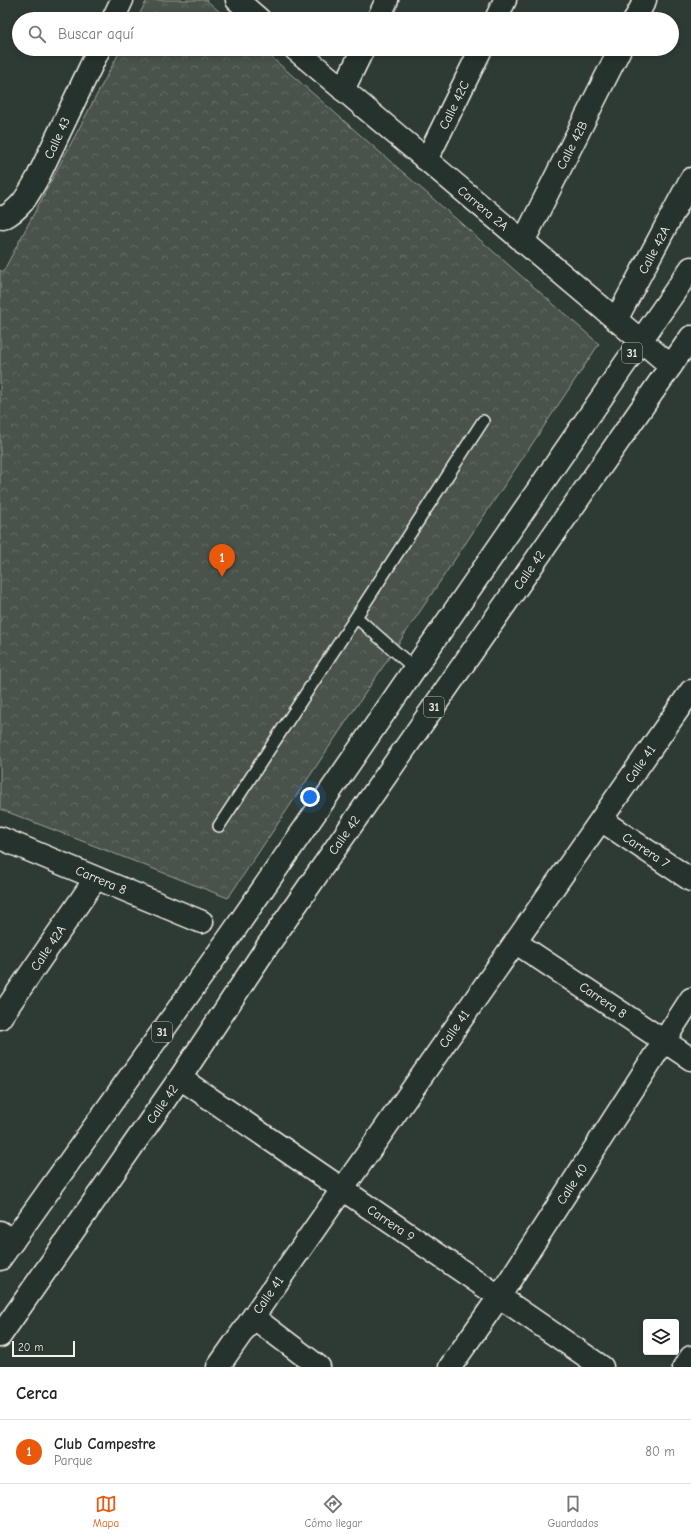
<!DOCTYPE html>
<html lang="es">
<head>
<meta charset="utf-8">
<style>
  :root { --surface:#fff; --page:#f6f6f6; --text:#222; --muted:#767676; --line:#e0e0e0; --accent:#ea580c }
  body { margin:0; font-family:"Comic Neue",sans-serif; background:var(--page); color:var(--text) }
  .controls { position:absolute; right:12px; bottom:12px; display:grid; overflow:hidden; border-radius:4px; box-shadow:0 2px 6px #0003 }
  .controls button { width:36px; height:36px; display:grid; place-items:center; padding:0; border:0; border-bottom:1px solid var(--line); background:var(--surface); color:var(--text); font:20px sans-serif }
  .scale { position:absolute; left:12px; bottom:10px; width:63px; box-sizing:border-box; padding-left:4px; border:2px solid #f4f1e8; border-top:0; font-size:11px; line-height:14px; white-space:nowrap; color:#f4f1e8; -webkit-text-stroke:3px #26332d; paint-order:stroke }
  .you { position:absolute; left:310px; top:797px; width:14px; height:14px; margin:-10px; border:3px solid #fff; border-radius:50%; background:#1a73e8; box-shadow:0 0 0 6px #1a73e833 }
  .badge { display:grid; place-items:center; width:26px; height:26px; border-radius:50%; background:var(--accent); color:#fff; font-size:13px; font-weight:700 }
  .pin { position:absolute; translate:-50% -33px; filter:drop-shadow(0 1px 2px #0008) }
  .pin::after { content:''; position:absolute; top:21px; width:14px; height:12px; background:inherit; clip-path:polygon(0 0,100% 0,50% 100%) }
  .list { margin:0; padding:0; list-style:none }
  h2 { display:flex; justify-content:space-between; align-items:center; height:52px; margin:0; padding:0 16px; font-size:17px }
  h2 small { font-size:13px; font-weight:400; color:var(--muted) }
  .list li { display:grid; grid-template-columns:26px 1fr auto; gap:12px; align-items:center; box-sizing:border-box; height:64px; padding:0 16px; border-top:1px solid var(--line) }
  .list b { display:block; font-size:15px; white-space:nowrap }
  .list p { margin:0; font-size:13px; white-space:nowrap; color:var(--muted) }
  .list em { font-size:13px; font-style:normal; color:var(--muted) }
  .icon { flex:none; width:22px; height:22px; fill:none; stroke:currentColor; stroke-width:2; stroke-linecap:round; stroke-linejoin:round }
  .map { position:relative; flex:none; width:691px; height:1367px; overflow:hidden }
  .search { position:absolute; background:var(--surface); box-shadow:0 2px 6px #0003; left:12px; right:12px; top:12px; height:44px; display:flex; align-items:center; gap:10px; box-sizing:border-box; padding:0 14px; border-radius:22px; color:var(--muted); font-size:15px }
  .sheet { height:116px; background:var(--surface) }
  nav { display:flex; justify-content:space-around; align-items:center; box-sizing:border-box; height:56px; border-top:1px solid var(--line); background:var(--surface); font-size:11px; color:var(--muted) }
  nav a { display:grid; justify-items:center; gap:2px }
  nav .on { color:var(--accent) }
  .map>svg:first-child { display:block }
</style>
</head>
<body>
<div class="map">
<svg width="691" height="1367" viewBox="0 0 691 1367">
  <defs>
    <pattern id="park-crowns" width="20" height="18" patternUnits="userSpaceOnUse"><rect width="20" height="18" fill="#48524c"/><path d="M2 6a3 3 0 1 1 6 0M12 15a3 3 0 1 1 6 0" fill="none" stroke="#636b66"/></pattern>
  </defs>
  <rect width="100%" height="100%" fill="#2e3b34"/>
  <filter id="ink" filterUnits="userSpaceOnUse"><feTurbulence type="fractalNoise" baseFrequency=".025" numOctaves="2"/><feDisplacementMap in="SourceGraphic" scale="8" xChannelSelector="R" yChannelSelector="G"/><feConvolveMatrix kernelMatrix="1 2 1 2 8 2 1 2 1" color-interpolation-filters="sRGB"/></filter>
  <g filter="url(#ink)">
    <path fill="url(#park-crowns)" stroke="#9ea29a" d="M147,0H206L228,19H137Z
      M121,49H262L599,344L228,898L0,809V270L3,272Z"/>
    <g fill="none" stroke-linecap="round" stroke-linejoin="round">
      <g stroke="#f4f1e8" stroke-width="14">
        <path id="lane" d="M414,668L356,617L483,421
          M219,826L356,617"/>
      </g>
      <g stroke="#f4f1e8" stroke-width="25">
        <path id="street" d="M237,0L259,19
          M113,19L122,0
          M378,19L387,0
          M496,19L505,0
          M635,19L645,0
          M295,49L671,366
          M343,90L363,49
          M425,159L433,147L481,49
          M0,217L3,218C22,208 28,195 38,177L99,49
          M523,242L620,49
          M616,320L691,179
          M601,820L691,880
          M0,838L202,922
          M515,942L691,1059
          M0,1018L96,878
          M180,1078L602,1367
          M0,1232L13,1241
          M253,1317L319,1367
          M218,1367L691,691
          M450,1367L499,1297L691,999
          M684,1367L691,1357"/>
      </g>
      <g stroke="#f4f1e8" stroke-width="25">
        <path id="primary" d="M0,1259L231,935L691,268
          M0,1336L180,1078L264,951L691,337"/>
      </g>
      <use href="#lane" stroke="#26332d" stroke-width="11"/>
      <use href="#street" stroke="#26332d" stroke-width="22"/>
      <use href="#primary" stroke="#26332d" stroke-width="22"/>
    </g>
  </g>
  <g text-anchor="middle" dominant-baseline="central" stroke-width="3" stroke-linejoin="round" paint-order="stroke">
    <g fill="#26332d" stroke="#b6b8b0" stroke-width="1">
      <rect x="622" y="343" width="20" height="20" rx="3"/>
      <rect x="424" y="697" width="20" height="20" rx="3"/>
      <rect x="152" y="1022" width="20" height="20" rx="3"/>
    </g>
    <g font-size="12" font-weight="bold" fill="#f4f1e8">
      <text x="632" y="353">31</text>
      <text x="434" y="707">31</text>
      <text x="162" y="1032">31</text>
    </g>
    <g font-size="13" fill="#f4f1e8" stroke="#26332d">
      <text transform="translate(454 105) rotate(-64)">Calle 42C</text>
      <text transform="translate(57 138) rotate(-65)">Calle 43</text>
      <text transform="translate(572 145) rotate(-63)">Calle 42B</text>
      <text transform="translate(483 208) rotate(40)">Carrera 2A</text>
      <text transform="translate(654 250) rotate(-62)">Calle 42A</text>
      <text transform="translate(529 570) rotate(-55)">Calle 42</text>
      <text transform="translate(640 764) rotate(-55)">Calle 41</text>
      <text transform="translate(344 835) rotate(-55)">Calle 42</text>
      <text transform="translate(646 850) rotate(33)">Carrera 7</text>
      <text transform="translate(101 880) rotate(23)">Carrera 8</text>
      <text transform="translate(48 948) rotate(-56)">Calle 42A</text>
      <text transform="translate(603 1000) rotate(34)">Carrera 8</text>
      <text transform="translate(454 1029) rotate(-55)">Calle 41</text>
      <text transform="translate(162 1104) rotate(-55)">Calle 42</text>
      <text transform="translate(572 1184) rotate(-57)">Calle 40</text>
      <text transform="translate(391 1223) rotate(34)">Carrera 9</text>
      <text transform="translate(268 1295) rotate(-55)">Calle 41</text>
    </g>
  </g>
</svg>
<div class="controls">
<button><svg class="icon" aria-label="layers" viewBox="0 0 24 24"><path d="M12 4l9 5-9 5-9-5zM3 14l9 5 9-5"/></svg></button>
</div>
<div class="scale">20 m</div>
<div class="you"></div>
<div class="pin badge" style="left:222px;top:577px">1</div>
<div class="search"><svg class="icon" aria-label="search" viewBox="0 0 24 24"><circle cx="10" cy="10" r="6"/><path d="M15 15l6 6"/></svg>Buscar aquí</div>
</div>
<section class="sheet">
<h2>Cerca<small></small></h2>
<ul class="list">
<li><span class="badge">1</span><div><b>Club Campestre</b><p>Parque</p></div><em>80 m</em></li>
</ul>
</section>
<nav>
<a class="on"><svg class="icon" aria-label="map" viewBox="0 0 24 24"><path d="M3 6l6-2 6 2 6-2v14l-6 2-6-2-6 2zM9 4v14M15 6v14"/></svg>Mapa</a>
<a><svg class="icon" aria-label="directions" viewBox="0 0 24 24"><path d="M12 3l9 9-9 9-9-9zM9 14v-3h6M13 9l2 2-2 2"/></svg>Cómo llegar</a>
<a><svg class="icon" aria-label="saved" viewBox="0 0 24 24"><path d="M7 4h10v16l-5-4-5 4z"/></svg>Guardados</a>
</nav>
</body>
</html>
